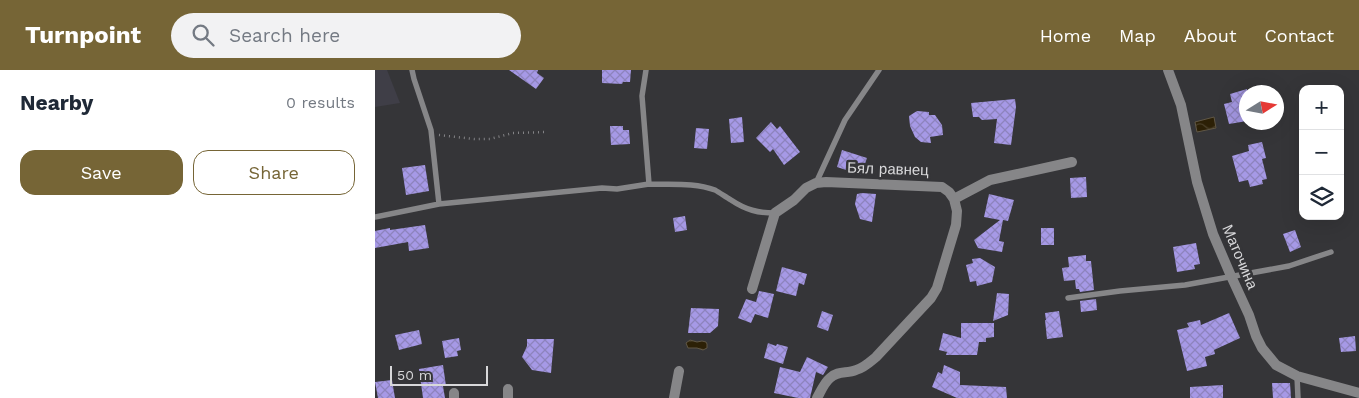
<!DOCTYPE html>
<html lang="en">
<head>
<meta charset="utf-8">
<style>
  :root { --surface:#fff; --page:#f2f2f3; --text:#1f2937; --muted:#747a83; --line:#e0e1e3; --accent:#766536 }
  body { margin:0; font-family:"Work Sans",sans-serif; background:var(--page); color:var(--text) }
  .controls { position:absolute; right:15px; top:15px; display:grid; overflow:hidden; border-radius:10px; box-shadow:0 5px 20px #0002 }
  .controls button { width:45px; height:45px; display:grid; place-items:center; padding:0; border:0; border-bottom:1px solid var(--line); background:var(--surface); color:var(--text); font:25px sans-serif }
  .compass { position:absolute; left:864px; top:15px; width:45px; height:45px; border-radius:50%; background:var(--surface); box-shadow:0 5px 20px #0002; rotate:79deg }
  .scale { position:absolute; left:15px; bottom:12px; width:98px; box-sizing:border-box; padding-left:5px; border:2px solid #d8d8da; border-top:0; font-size:14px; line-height:18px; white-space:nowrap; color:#d8d8da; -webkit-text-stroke:4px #353538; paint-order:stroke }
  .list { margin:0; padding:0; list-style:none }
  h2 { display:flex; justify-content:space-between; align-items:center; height:65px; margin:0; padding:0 20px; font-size:21px }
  h2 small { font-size:16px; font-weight:400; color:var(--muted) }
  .actions { display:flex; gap:10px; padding:15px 20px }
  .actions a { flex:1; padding:11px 0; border:1px solid var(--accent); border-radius:15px; text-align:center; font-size:18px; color:var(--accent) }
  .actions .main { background:var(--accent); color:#fff }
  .icon { flex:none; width:28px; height:28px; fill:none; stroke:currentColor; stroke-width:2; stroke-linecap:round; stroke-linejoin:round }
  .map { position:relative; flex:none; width:984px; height:328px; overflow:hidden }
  header { display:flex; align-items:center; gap:30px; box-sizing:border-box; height:70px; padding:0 25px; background:var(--accent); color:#fff }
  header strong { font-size:24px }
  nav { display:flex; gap:28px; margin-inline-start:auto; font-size:18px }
  .search { width:350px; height:45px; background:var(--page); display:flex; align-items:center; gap:12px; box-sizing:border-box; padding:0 18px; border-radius:28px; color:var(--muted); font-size:19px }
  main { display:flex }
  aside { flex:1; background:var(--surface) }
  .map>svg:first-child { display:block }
</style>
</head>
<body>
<header>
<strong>Turnpoint</strong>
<div class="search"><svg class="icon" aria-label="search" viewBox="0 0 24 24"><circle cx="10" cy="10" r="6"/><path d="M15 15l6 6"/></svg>Search here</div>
<nav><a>Home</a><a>Map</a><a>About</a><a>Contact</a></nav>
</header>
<main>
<aside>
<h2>Nearby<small>0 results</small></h2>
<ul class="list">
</ul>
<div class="actions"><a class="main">Save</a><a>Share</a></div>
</aside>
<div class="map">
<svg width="984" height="328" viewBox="0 0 984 328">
  <defs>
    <pattern id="water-waves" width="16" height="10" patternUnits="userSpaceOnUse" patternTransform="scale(1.25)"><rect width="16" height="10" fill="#2c2006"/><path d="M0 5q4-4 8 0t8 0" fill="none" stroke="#4a402a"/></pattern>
    <pattern id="building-cross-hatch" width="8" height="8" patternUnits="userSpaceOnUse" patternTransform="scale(1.25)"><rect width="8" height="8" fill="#a699e6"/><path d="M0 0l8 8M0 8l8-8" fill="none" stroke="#8d83bd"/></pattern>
  </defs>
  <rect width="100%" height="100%" fill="#353538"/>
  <path fill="#3f3e47" d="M0,0H12L25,33L0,37Z"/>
  <path fill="url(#water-waves)" stroke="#605746" d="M839,47L841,58L822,62L820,52Z
    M315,270L322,272L327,271L331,272L332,274V278L328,280L322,278H313L311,273Z"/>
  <path fill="url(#building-cross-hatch)" d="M134,0H163L162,3L169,8L161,19Z
    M227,0H256L255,12H248L247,14L227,13Z
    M872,19V51L854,54L849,34L857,32L855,24Z
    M640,29L641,37L636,75L619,73L622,49L607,50L604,47H598L596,33Z
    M542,41L554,42V45H560L567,55L568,65L555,67L556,73L546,72L540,67L535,56L534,46Z
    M367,47L369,72L356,73L354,49Z
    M396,52L402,59L405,56L425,82L409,95L398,79L395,82L381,68Z
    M235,56H248V60H254L255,74L236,75Z
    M321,58L334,59L332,79L319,78Z
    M887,72L891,88L887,89L892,109L887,110L888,114L875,117L873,110L864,112L857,86L874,81L873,75Z
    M467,80L492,88L486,105L462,97Z
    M50,95L54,121L31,125L27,98Z
    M711,107L712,127L696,128L695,108Z
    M487,123L501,124L497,152L485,149L480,134L482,124Z
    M614,124L639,130L633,151L628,150L624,171L629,172L627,182L603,178L599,170L625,150L609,147Z
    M310,146L312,160L300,162L298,148Z
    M50,155L54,178L34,181L33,172L0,178V161L15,158V160Z
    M666,158H679V175H666Z
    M920,160L926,177L915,182L908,164Z
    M821,173L825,194L819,195L820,199L802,202L798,177Z
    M711,185V191H716L719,220L705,222L704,219H701L700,210L689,211L687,198L694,197L693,187Z
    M605,188L620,197L617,212L602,216L601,211L595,212L591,195L598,193L597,189Z
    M407,197L432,204L429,215L424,213L421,226L401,221Z
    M384,221L399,224L393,248L380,244L376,253L363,248L371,229L381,232Z
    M622,223L634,224L633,245L618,251Z
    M721,229L722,240L706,242L705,231Z
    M316,238L344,239L343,256L335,263H313Z
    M447,241L458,245L453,261L442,257Z
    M684,241L688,267L672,269L670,250H671L670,243Z
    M854,243L865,268L839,280L840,284L830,287L832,296L812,301L802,260L814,257L812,253L825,250L826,255Z
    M586,253H619V267L611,268V272H604L602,285H571L572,282L564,280L568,263L586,268Z
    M44,260L47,274L24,280L20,265Z
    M980,266L981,281L966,282L964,268Z
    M84,268L86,280L82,281L83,286L70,288L67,271Z
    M152,269H179L176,303L157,300L147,287L152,276Z
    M393,273L401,276L402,274L413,277L408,294L389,288Z
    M432,287L453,297L448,305L441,302L435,328H423L399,323L405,297L425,302Z
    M68,295L71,316H68L70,328H48L44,299Z
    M569,295L585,302V315L631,317L632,328H582L557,317L563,302L567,304Z
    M17,310L20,328H3L0,312Z
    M897,313H915L916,328H898Z
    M848,315V328H815V317Z"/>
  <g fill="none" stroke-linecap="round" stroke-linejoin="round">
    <path stroke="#838386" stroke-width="2.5" stroke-dasharray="1 4" stroke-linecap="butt" d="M64,65L99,69H115L138,63L172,62"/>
    <path stroke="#868688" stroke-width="5.5" d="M37,0L39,9L56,60L64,134L227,118L242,119L274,114L267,26L271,0
      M441,113L470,50L504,0
      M274,114C295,115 319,112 340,120C345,123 351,127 356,130C371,140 383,143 400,143
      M0,147L64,134
      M693,228L745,221L810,215L914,196L956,182
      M922,306L923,328"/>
    <path stroke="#868688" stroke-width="10" d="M793,0L806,35L822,112L838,164L856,206L874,245L881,266L887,278L901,295L922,306L984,323
      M579,129L615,110L697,92
      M377,219L400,143L419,130L431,118L441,113L451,112L567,117L574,122L579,129L582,141L581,155L562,218L556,228L501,287C495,292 489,298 481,300C472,304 463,300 455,308C449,313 446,321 442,328
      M79,323V328
      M133,328V319
      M299,328L304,301"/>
  </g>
  <g text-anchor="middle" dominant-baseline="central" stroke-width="5" stroke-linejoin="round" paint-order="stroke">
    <g font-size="15" fill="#d8d8da" stroke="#353538">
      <text transform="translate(513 99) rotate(2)">Бял равнец</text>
      <text transform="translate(865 187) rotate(67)">Маточина</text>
    </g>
  </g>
</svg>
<div class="controls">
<button>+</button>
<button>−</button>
<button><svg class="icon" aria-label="layers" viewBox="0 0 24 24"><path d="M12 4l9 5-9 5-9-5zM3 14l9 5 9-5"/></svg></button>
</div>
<svg class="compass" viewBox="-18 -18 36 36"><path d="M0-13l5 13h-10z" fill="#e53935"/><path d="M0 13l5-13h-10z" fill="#747a83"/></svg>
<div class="scale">50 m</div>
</div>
</main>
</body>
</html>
